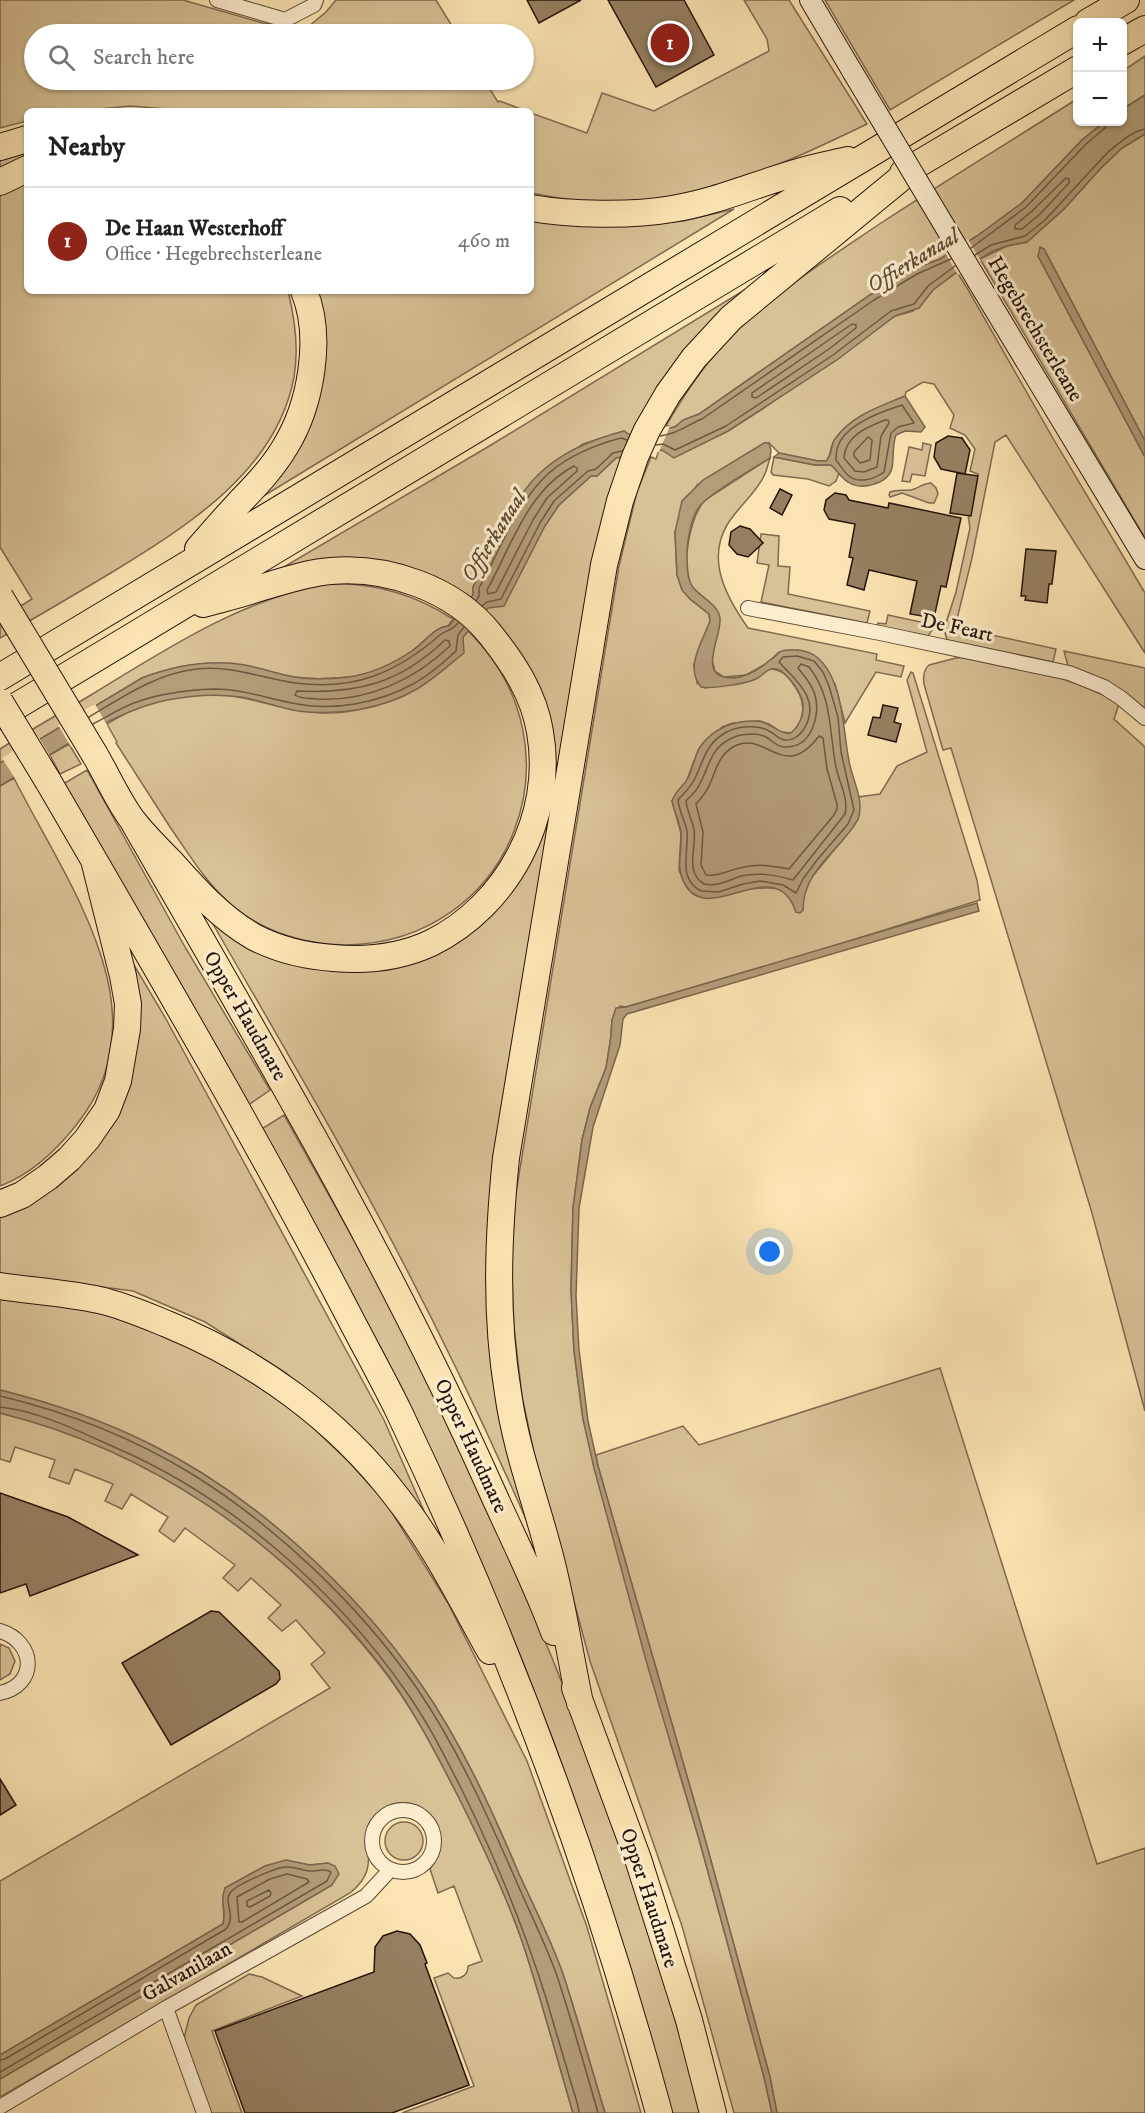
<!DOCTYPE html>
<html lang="en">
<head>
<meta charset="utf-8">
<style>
  :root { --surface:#fff; --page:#f6f6f6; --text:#202124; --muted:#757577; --line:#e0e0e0; --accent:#8f2418 }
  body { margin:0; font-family:"IM FELL DW Pica",serif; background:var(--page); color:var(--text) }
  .controls { position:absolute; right:18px; top:18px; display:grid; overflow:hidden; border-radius:9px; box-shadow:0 2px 4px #0004 }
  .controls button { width:54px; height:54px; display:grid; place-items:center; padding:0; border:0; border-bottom:2px solid var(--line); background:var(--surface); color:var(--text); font:30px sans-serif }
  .you { position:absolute; left:770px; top:1252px; width:21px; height:21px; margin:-15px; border:4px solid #fff; border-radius:50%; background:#1a73e8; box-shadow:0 0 0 9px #1a73e833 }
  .badge { display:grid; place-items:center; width:39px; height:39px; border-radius:50%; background:var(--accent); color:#fff; font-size:20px; font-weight:700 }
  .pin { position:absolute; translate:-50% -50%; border:3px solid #fff; box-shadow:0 2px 6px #0006 }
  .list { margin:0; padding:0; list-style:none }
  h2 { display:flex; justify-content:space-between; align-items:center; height:78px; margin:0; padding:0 24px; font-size:26px }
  h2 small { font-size:20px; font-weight:400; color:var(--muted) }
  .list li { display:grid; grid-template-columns:39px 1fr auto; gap:18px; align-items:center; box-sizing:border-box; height:108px; padding:0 24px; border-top:2px solid var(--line) }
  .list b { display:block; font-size:22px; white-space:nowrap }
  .list p { margin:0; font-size:20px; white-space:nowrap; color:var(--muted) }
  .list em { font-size:20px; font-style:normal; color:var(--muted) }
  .icon { flex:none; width:33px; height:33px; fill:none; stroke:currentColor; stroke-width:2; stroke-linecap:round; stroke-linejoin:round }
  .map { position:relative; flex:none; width:1145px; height:2113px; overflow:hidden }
  .search { position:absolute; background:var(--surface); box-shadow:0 2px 4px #0004; left:24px; top:24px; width:510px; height:66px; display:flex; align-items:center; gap:15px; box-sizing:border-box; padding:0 21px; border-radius:33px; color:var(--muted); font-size:22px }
  .panel { position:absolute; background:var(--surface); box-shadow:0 2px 4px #0004; left:24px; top:108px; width:510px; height:186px; border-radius:9px }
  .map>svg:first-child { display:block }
</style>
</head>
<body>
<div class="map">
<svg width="1145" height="2113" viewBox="0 0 1145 2113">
  <rect width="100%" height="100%" fill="#fbe4b3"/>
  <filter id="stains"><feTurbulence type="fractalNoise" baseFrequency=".00333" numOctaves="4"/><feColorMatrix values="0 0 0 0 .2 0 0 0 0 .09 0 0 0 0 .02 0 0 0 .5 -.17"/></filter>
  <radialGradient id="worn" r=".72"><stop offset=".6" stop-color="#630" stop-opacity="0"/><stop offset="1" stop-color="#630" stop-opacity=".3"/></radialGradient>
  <path fill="#d7c196" stroke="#7e6a50" stroke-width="1.5" d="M0,0H183L263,23L308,27L326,12L336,0H436L457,34H34V80H484L498,102L500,101L526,111H191L130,106L80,111H27V121L0,128Z
    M744,0H789L867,124C778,167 688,209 585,201C567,200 549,196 531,193V113L587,133L602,93L654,111L769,51L767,39Z
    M825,0H1074L890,110Z
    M1145,56V95L1123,109V71Z
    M1077,99L1078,122H1104L1082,140L1022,203L977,236L940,259L916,268L870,295L699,414C689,418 677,427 668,429L669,426H666C681,400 697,375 717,352C762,300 822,263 878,225C943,182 1011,141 1077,99Z
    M1145,134V441L1044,249L1038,256L1145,457V538L980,259L1007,246L1027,242L1064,209L1101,168L1122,148Z
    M27,148V155L0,169V158Z
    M27,177V291H288C295,319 299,348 294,377C277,470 189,525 114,571C76,594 38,616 0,638V619L32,599L0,547V193Z
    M734,209L257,500L295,443L310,291H531V218L645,224L683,221Z
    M957,272L967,288L1054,440L1145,593V653L1006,435L995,442L972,558L955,627L1056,649L1053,662L947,640L944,629L956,592L970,528L968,515L978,474L970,471L975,449L965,435L950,428L954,415L934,384L923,382L906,392L905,396C878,408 850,417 833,443C829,449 832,455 826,461H818L779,453L769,443H765L697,485L675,532L677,575L690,599L709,614L710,621L694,664L697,683L705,688L724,685L771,669C781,670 785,674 791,681C805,698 808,717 792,733L781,732L769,724L760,721L733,723L722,727L694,761L686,782L672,801L681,833L679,870L685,884C704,886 723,889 742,889C768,890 785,878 796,912L803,910V894L807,883L853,827L858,819V797L880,794L897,766L927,752L907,680L911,672L913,673L977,880L980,900L789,960L626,1007L620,1006L612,1020L611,1036L606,1068L590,1108L582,1140L573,1208L571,1290L574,1351L583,1419L672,1748L699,1839L764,2077L772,2113H734L682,1926L590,1661L534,1453L522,1396L514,1327L511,1258L515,1199L619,566L637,492L651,457L656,459L659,450H662L674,457L728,431L764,408L895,316L913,311L933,290Z
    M746,289H749L633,435H630L624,431L583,444L538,475L510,516L473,587V595L467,602L449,590L277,571L486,448Z
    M923,443L931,445L925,476L912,474L910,482L902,481L909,447L922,450Z
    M622,457L494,1223L539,1549C490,1436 437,1325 379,1217C324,1114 264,1013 206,912L331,966L484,912L548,769L483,614L559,505L591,476H597L616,458Z
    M774,457L815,465H831L839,473L836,481L829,486L808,479L773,475L771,472Z
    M770,458C768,464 767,470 764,476C755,494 738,507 727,525C706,561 727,598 748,628L877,654L876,660L904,666L901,677L876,672L845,723L835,684L798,650L779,652L769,662L746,675L724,677L715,671L712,660L713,654L708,601C703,596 695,592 691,585C680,564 691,516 705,500Z
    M931,483L936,488L938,494L934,503H929L902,493L890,497L889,495L890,492C898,489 904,491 911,490C918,489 923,483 931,483Z
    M761,534L779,536L778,566L790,567L788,594L870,611L867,623L761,602L769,565L757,563Z
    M328,584C374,582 414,594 453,619L448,626C434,627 424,643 412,651C394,663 371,674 349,677C331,679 312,680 294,677C273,673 253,666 231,664C201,661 171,667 142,678L0,763V749C30,730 61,713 91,695C163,651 243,598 328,584Z
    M888,615L935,625V626L928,636L877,626L878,623L886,624Z
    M468,631C587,747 513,943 345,945C306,945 266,932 235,908C208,886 190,856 170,827C152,799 134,771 116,743L117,742L107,724C116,719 125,713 135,709C166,696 210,691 243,698C270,704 296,712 324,713C380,714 423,687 463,653V637Z
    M1064,651L1145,668V709C1120,687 1099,676 1068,666Z
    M967,657C1019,669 1073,675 1119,704L1114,719L1145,747V1411L1092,1213L951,748L943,750L924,684C923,677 923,670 929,665L956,658Z
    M69,744L81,764L60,774L50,755Z
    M87,770L185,947L270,1090L247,1106L63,784Z
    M14,778C65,881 167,1012 77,1124C56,1151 32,1174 0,1186V786Z
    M131,960L166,1019L384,1420L435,1536L347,1428L286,1373L205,1322L133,1291L0,1274V1212L97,1138Z
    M284,1115C320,1180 358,1245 392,1311C444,1413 492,1517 537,1622C605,1781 655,1947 702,2113H672L628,1960L572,1792L510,1635L425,1439L383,1352L260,1130Z
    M0,1296L92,1310L183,1337L288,1404L348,1461L386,1503L448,1603L527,1761L587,1927L641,2113H605C591,2067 578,2020 563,1974C551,1940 534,1907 519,1874C492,1810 460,1740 420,1683C354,1588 254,1495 150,1444C102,1420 52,1403 0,1390Z
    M940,1368L1097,1864L1145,1848V2113H777L770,2077L705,1839L598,1466L596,1455L683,1426L699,1445Z
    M0,1413C151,1450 280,1541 377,1662C411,1704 435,1751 459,1798C483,1846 507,1896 524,1947C542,2002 557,2058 573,2113H402L474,2086L434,1978L448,1973L454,1978C463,1979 468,1974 468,1966L482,1961L454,1886L438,1893L430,1869C434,1862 439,1856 440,1848C446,1815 406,1788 380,1812C351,1838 388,1863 350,1893L0,2097V2079L332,1885L328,1863L310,1865L286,1861L265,1866L225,1888C220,1903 226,1909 223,1924L0,2055V1881L330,1688L311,1664L325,1653L296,1620L282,1631L268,1618L281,1605L251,1578L238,1591L223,1578L235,1565L185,1528L174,1542L159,1531L168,1517L131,1494L122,1509L105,1501L113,1484L75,1469L69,1484L49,1477L55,1460L15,1447L10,1462L0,1459Z
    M0,1644L9,1648L15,1661L10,1674L0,1680Z
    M385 1841a19 19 0 1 1 38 0a19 19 0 1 1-38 0Z
    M249,1974L262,1977L302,1996L212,2031L242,2113H210L184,2038L189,2018L196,2005Z"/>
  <path fill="#b29d79" stroke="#7a664c" stroke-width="1.5" d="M1145,95V134L1122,148L1101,168L1064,209L1027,242L1007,246L993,251L957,272L933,290L919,308L895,316L837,360L728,431L674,458L662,450L616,458L597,476H591L559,505L545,526L504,606L488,608L463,637L464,653C449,665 434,679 417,689C383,709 338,716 298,711C279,708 260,700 241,697C219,694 195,695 173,699C116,708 49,756 0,786V763L142,678C176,665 209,659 245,665C262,668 277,674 294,677C312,680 331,679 349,677C371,674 394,663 412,651C424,643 434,627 449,626L473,595V587C491,555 512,499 538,475C561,452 593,439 624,431L630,435L675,427L683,420L699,414L870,295L916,268L940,259L977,236L1022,203L1082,140L1104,122H1122L1123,109Z
    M1040,247L1044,249L1145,441V457L1038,256Z
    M905,396L925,427L921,432L905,431L896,435C892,445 894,457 892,468C888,484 861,491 848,482C841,478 837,470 831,465H815L774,457L779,453L818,461H826C833,454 830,446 835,439C852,415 879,407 905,396Z
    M764,443H769L771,450L770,458C754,468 708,494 699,507C691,518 687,541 687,555C687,565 687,578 692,586C700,598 720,604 720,620C721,636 700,672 724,677C740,681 759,670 770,660C774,658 777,654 780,652C784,649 790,650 794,650C816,649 828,666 835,685C844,710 844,735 849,761C852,779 865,801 858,819C854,827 848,834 842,841C823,862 803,880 803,910L800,913L796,912C775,851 711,926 686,886C674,867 683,851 681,832C679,821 674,811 672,801C675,791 683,787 688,778C693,768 694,757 700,747C713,728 735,720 757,721C771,722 779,735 791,733C800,725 804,716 803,704C802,694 784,665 771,669C766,670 761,677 756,679C746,684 711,689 701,687C684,667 703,641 710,621L709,614L690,599L682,590L677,575L675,532L682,501L703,480Z
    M977,903L979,911L627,1014L623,1019L620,1045L593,1127L579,1208L576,1296L579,1350L588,1421L598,1466L705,1839L770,2077L777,2113H772L764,2077L699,1839L647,1664L594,1468L583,1419L574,1351L571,1290L573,1208L582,1140L590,1108L606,1068L611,1036L612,1020L616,1008L626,1007Z
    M0,1390C52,1403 102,1420 150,1444C254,1495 354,1588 420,1683C460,1740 492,1810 519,1874C534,1907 551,1940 563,1974C578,2020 591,2067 605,2113H573C557,2058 542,2002 524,1947C507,1896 483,1846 459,1798C435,1751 411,1704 378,1662C280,1541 152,1451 0,1413Z
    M286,1860L310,1865L328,1863L335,1866L339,1874L332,1885L0,2079V2055L223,1924C227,1908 219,1904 225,1888L265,1866Z"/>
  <path fill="#fbe4b3" d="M968,239L981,261L958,275L945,253Z
    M670,426L659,452L621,459L634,432Z
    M95,704L108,727L71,747L58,725Z
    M38,736L51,758L16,780L2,758Z"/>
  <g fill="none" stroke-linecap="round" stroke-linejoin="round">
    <path stroke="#6c5841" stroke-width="1.5" d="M1066,178L1069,179V183L1040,214L1022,229H1015V225L1031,212Z
      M971,248L1026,207L1086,144L1105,128L1107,122
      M975,255L991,245L1025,236L1045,220L1108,152C1118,144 1132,131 1145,129
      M852,324L856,325V328L829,349L756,398L752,397V393Z
      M902,405L914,423L898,427L891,433L884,472C875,479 859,484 849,476C844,472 840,465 836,460C836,456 836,450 838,446C845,425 883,411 902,405Z
      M885,420H888L889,423L881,436L877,467L864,472L855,471L844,458C845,436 867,427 885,420Z
      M660,436C679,433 685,426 702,419L874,300L917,274L951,259
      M868,437L872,440L870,460L860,463L854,456V452Z
      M656,445L663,444L675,450L726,426L833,355L891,311L914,304L928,286L955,266
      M574,466L577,468V471L547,498L533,520L496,592L488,594L487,590C511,547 527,491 574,466Z
      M476,601L479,596V588C499,553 513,511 541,481C560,459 594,445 621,438L627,440
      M482,606L487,602L501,599L540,523L554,501L588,471L596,469L613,453L622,451
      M445,640L449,641L450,646C414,680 367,702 317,699C309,698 301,699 295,695L297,691C358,694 400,683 445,640Z
      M797,656L814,661L823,672L829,686L838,717L841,752L854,810L848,824L817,860L803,879L796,893L783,885L760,881L743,884L719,892L701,891C677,878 689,853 687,831C685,821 679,811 678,800C683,794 689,789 693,782C704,763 703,746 725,733C736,726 758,724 769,731C775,734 778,739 785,740C793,741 800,735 804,729C822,699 795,680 779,662L783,657Z
      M801,664L809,667C833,697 829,733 836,767C839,782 849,799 845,814L793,880C775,875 760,872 741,876C729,880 717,887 704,884C684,871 697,848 694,829C692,820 687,811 686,801C690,796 695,793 698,787C709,770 709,749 730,739C739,734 757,732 766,737C773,741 776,747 785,747C811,748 821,716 815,695C812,684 805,677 798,668Z
      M89,717C123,697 155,674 196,669C231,665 261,678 295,683C354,691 396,673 440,635C447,629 451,632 458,623
      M93,724C107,717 120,708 134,703C160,693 188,690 215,689C243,689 269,699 297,704C335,711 378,703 413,684C428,676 443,663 456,651L458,635L464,627
      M819,736L823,738L827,769L837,804V809L834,815L789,869C772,866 758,863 740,868C729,870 718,877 706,875L701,865L703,832L696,804C701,798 706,793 709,786C716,771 718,756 733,747C765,728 783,784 819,736Z
      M0,1396C67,1412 133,1438 192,1474C277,1527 359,1605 416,1687C456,1745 486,1812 514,1876C528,1909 545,1942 557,1976C572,2021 585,2067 598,2113
      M0,1407C39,1411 78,1431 114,1447C229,1496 336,1590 407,1693C429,1724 445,1757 462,1790C496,1859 524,1928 547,2001C554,2026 562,2051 569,2076C572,2088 578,2101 579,2113
      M287,1874L307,1879L309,1882L242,1922H239L237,1897L270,1879Z
      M269,1890L271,1893L270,1896L250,1907L247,1906V1901Z
      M0,2060L5,2059L226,1929C237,1915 223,1903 230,1893C235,1885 275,1868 285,1867C293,1866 301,1870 309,1871C317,1872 324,1867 331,1872L327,1881L0,2072"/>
  </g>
  <path fill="#948061" stroke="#251409" stroke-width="1.5" d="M527,0H581L539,23Z
    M608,0H684L714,55L656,87Z
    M948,436L962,438L970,450L965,474L941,469L934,457L936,443Z
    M957,473L978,476L971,516L950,513Z
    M780,489L792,495L782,515L770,508Z
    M835,493L846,495L849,500L888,508L889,503L961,518L946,587L941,586L934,618L910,614L917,581L869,570L864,590L847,585L853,558L849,557L855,524L829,519L824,510L826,500Z
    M740,526L750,529L763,543L748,557L737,554L729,545L731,532Z
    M1026,549L1056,551L1052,584H1049L1047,603L1025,600L1026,596H1021Z
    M883,705L898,708L894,722L901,724L896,742L868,735L873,717L880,718Z
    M0,1493L68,1517L138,1555L30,1596L26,1584L0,1593Z
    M211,1611L219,1612L255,1647L279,1671L280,1679L276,1684L171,1745L122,1663Z
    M0,1779L16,1805L0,1815Z
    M397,1931L410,1934L420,1945L427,1963L425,1964L469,2085L392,2113H245L215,2031L374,1972L375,1947L383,1936Z"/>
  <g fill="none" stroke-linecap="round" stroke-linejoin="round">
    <g stroke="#5a4834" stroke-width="16">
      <path id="street" d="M217,0L285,20L314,5L316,0
        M748,608L880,633L1069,673L1104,687L1121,698L1145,718
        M0,1631C36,1642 38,1685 0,1693
        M372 1841a31 31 0 1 1 62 0a31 31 0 1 1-62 0Z
        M166,2008L204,2113
        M0,2107L166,2008L366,1896L390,1870"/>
    </g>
    <g stroke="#251409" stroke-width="22">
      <path id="secondary" d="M810,0L852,71
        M978,282L1145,559"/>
    </g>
    <g stroke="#251409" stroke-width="28">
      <path id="highway" d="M1088,22L1126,0
        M1122,42L1145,29
        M0,147L27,139
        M903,173L1078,69
        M0,182L27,169
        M531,208C571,215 632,216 672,209C715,202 754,185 795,173C812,167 831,164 848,160
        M198,549C211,534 224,519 238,504C255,486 272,469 285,447C311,405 323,337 304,291
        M0,677L1078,29
        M0,716L840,210
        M95,755C108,777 119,803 134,822C146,837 159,850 172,863C197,891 221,918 254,937C279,950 305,956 333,958C366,961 401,957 431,943C508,905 555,816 540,732C534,694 513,663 490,634C454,589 388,566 331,571C305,573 281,582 256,589C239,595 221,599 203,604
        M133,821C259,1040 388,1258 491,1489C512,1536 536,1583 554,1632
        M94,860C181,1010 268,1160 348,1314C365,1347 383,1379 399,1412C507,1638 594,1872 659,2113
        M0,1204L22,1195L48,1177L69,1159L87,1139L107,1110L118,1081L127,1029L128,1004L123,976L94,860L48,781
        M0,1286C33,1291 67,1293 99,1300C122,1305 145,1315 167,1324C257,1361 337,1419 396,1496C434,1544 461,1599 490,1651
        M575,1688L638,1859L689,2020L713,2113
        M580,1703C570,1655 563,1607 551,1560C537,1504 516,1451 508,1393C495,1315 498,1237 506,1158L604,565L620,501L635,457L647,430L668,394L694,358L731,318L918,164"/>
    </g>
    <use href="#street" stroke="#fcedce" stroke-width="14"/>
    <use href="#secondary" stroke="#fcedce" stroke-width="20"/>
    <use href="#highway" stroke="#fbe4b3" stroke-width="26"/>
    <g stroke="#251409" stroke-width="22" stroke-linecap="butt">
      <path id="secondary-bridge" d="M852,71L978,282"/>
    </g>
    <g stroke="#251409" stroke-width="28" stroke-linecap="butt">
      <path id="highway-bridge" d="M0,597L95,755
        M0,702L48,781"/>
    </g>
    <use href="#secondary-bridge" stroke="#fcedce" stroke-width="20"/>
    <use href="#highway-bridge" stroke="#fbe4b3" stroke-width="26"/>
  </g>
  <g text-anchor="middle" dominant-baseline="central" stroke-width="6" stroke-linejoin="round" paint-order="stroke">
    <g font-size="21" fill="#251409" stroke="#fcedce">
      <text transform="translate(1035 329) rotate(59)">Hegebrechsterleane</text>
      <text transform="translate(957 628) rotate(12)">De Feart</text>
      <text transform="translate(245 1016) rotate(60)">Opper Haudmare</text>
      <text transform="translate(471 1446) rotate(65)">Opper Haudmare</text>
      <text transform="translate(649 1898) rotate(72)">Opper Haudmare</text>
      <text transform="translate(187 1972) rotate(-30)">Galvanilaan</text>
    </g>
    <g font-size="22" font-style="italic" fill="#5d4b36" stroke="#fcedce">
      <text transform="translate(913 261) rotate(-31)">Offierkanaal</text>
      <text transform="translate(494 536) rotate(-58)">Offierkanaal</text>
    </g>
  </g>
  <rect width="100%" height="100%" filter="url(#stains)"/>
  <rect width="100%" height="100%" fill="url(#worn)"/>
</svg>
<div class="controls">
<button>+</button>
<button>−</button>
</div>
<div class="you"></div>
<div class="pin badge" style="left:670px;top:43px">1</div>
<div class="search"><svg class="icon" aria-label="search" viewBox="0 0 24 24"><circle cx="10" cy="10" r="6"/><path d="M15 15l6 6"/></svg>Search here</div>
<section class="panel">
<h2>Nearby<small></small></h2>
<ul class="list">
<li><span class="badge">1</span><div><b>De Haan Westerhoff</b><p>Office · Hegebrechsterleane</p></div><em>460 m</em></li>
</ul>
</section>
</div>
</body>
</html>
